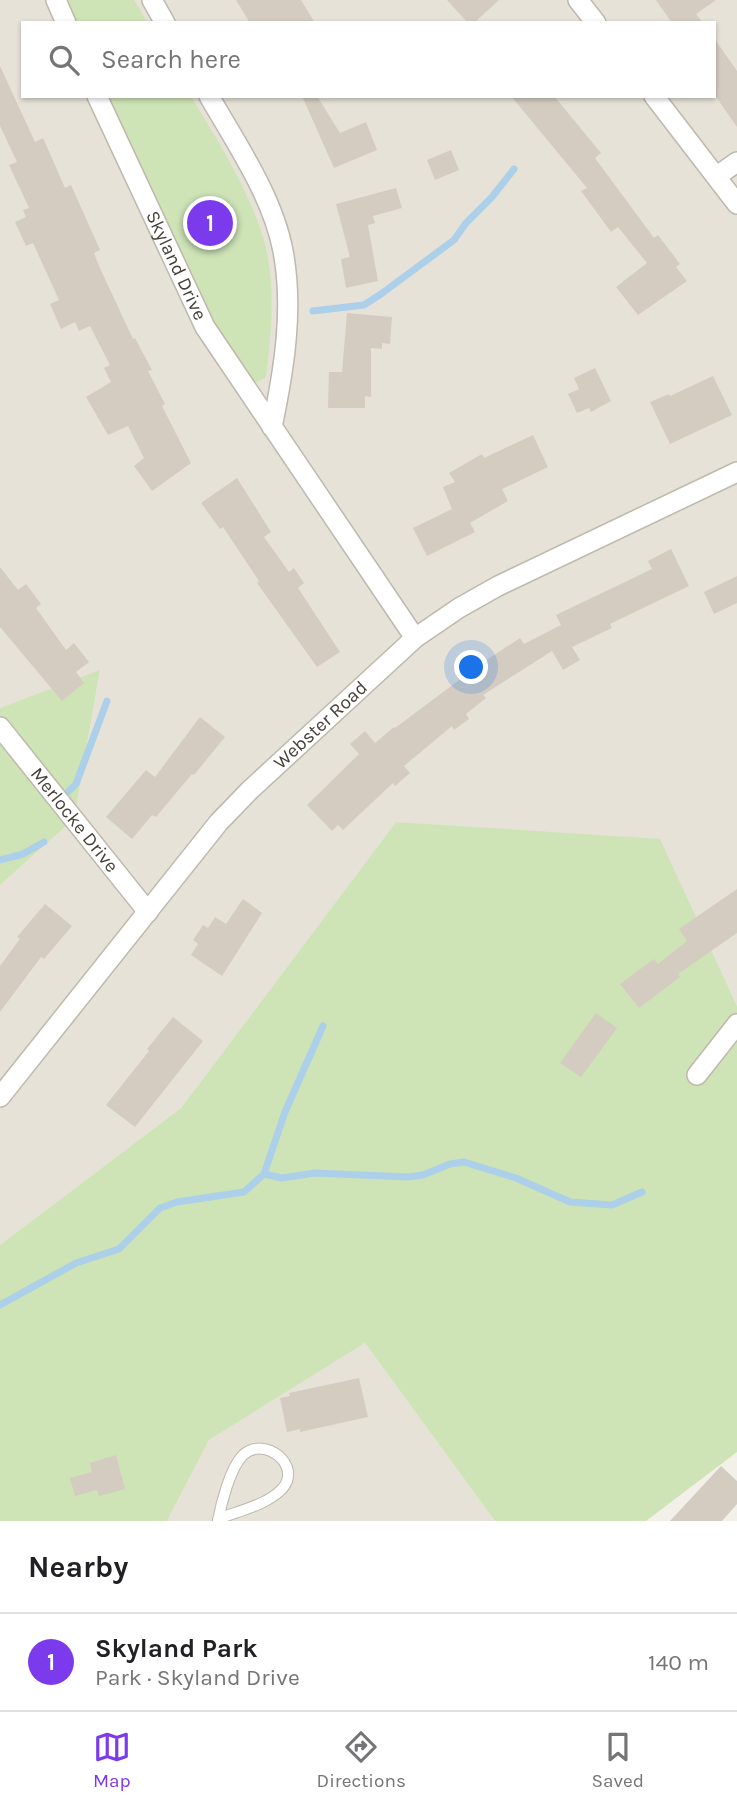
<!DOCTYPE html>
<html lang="en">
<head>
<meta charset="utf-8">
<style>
  :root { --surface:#fff; --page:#f6f6f6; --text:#202124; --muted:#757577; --line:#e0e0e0; --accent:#7c3aed }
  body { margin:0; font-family:Karla,sans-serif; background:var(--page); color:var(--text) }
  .you { position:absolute; left:472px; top:668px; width:24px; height:24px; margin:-18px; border:5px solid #fff; border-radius:50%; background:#1a73e8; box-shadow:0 0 0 10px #1a73e833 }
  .badge { display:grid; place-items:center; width:46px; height:46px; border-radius:50%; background:var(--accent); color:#fff; font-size:23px; font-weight:700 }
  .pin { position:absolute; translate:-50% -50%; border:4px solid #fff; box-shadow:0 2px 7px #0006 }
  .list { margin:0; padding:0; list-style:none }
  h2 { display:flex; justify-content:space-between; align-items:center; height:91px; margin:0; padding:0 28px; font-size:30px }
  h2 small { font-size:23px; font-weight:400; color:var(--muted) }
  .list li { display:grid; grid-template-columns:46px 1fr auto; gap:21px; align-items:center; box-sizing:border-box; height:98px; padding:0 28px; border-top:2px solid var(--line) }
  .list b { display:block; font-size:26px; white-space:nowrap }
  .list p { margin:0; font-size:23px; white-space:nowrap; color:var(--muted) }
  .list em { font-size:23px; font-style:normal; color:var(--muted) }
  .icon { flex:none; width:38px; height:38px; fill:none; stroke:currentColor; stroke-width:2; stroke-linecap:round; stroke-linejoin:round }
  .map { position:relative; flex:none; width:737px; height:1521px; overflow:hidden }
  .search { position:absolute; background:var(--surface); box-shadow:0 2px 5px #0004; left:21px; right:21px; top:21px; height:77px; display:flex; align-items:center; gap:18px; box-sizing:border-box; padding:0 24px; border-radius:0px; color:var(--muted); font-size:26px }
  .sheet { height:189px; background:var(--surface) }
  nav { display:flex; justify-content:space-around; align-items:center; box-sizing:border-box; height:98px; border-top:2px solid var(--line); background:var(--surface); font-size:19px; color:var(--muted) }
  nav a { display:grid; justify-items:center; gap:4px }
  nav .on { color:var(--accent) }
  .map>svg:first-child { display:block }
</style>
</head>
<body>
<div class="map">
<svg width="737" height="1521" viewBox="0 0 737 1521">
  <rect width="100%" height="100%" fill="#f3f0e9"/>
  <path fill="#e6e2d8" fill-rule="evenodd" d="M0,0H737V1006L660,840L396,822L181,1108L0,1245V885L74,819L100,671L0,708ZM23,23H714V96H23Z
    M365,1343L495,1521H167L209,1440Z"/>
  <path fill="#cee3b6" d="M63,0H134L148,23H72Z
    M104,96H191C219,143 250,191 265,244C276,287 271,335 266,377L254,384L218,336Z
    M100,670L74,819L0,885V708Z
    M396,822L660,839L737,1006V1452L646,1521H495L365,1343L209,1440L167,1521H0V1245L181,1108Z"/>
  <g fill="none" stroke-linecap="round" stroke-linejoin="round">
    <path stroke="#accfea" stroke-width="7" d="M313,311L364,305L381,294L454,240L466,223L492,197L514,169
      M69,791L76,784L107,701
      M0,860L23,854L44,842
      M264,1174L282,1178L315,1173L408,1177L423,1175L450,1164L464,1162L516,1178L570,1202L612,1205L642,1192
      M0,1305L76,1263L119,1249L160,1208L177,1202L244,1192L264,1174L285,1112L323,1026"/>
  </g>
  <path fill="#d4ccc0" d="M236,0H301L315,23H250Z
    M447,0H499L474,23H468Z
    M656,0H716L696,14L703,23H672Z
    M714,38L737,71V127L714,94Z
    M0,66L35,142L43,138L65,188L71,185L100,250L94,253L99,266L133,339L135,338L152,370L148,371L165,404L162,406L191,463L152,491L134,466L144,458L128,426L108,435L86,397L111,382L104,368L110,365L90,326L79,331L75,322L61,329L50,304L59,300L33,243L26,246L15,222L26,217L23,210L29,208L9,165L17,162L0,126Z
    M302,96H317L340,133L366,122L377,150L334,168Z
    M511,96H554L601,153L595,158L654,238L658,235L680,264L676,267L687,281L638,315L616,287L647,263L618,227L611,232L581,191L587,188Z
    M451,150L459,170L435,180L427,160Z
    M396,188L402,208L373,216L375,223L368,225L378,281L346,288L341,259L350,257L336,204Z
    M347,313L392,317L390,344L382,343V349L371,348V397L365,396V408H328L329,372H342Z
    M595,368L611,401L591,412L589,408L577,413L568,394L579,389L574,378Z
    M713,376L732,415L670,444L650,402L669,394L670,396Z
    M533,435L548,467L502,489L508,501L470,523L475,532L427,556L413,528L452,509L443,487L455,482L449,473L482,454L484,458Z
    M237,478L271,532L264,537L289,572L294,568L304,583L298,588L340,652L317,667L257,583L259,581L223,527L220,529L201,503Z
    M671,549L689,586L610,624L612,628L572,647L580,660L563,670L552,651L483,695L486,698L466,714L469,719L454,730L452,726L404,766L410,773L395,786L393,783L343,830L338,825L332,831L307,805L359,754L350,744L365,731L375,743L394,727L395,728L482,663L520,638L524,644L561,625L556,615L652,569L648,561Z
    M0,567L18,590L26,584L41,604L36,608L66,650L74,643L89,662L76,672L84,683L62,701L0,627Z
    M737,576V603L714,614L704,592Z
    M200,717L225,737L194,775L192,774L156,817L152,815L132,839L106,817L146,770L155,777Z
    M737,889V933L678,974L680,977L639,1008L620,984L654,959L658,964L687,941L679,929Z
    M243,899L262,913L222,976L191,955L198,944L193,940L203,925L208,928L215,917L226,924Z
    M45,904L72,926L44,959L41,957L0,1012V966L20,939L17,937Z
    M596,1013L617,1028L581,1077L560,1063Z
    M173,1017L203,1041L135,1127L106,1105L149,1051L147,1049Z
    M359,1378L368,1417L300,1432V1429L287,1432L280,1398L290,1396L289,1393Z
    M116,1455L125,1489L99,1496L97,1490L75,1496L70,1478L92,1472L90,1463Z
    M721,1466L737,1481V1504L722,1521H670Z"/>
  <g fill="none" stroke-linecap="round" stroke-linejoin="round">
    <g stroke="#beb8ad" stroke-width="12">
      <path id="lane" d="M218,1521C221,1504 230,1468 243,1455C265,1435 303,1466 282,1489C267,1505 238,1511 218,1519"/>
    </g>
    <g stroke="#beb8ad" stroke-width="22">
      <g id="street">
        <path d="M56,0L66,23"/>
        <path d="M152,0L165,23"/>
        <path d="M578,0L596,23"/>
        <path id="s1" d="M97,96L205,327L415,638"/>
        <path d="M209,96C236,143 273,197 283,251C294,309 284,370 272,427"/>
        <path d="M654,96L737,204"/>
        <path d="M717,176L737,162"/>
        <path id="s2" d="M0,727L148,912"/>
        <path d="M697,1075L737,1024"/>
        <path id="s3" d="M0,1097L219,822L250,790L415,638L459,608L498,586L737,472"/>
      </g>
    </g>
    <use href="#lane" stroke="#fff" stroke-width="10"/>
    <use href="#street" stroke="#fff" stroke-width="19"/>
  </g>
  <g text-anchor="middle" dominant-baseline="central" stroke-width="5" stroke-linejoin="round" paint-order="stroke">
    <g font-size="19" fill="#464138" stroke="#fff">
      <text stroke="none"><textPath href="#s1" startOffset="187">Skyland Drive</textPath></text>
      <text stroke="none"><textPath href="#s3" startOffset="492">Webster Road</textPath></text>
      <text stroke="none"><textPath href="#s2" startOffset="119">Merlocke Drive</textPath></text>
    </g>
  </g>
</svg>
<div class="you"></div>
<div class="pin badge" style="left:210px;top:223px">1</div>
<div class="search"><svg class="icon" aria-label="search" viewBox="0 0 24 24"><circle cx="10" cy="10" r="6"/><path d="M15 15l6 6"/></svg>Search here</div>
</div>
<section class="sheet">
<h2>Nearby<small></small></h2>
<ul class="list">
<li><span class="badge">1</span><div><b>Skyland Park</b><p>Park · Skyland Drive</p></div><em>140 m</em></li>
</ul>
</section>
<nav>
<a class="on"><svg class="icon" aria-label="map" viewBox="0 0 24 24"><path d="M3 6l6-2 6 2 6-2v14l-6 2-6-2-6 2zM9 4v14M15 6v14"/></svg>Map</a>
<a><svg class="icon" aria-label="directions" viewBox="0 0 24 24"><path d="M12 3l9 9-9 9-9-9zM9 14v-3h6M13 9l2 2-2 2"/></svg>Directions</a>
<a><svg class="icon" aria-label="saved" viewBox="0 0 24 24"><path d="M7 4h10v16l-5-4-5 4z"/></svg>Saved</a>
</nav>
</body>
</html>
